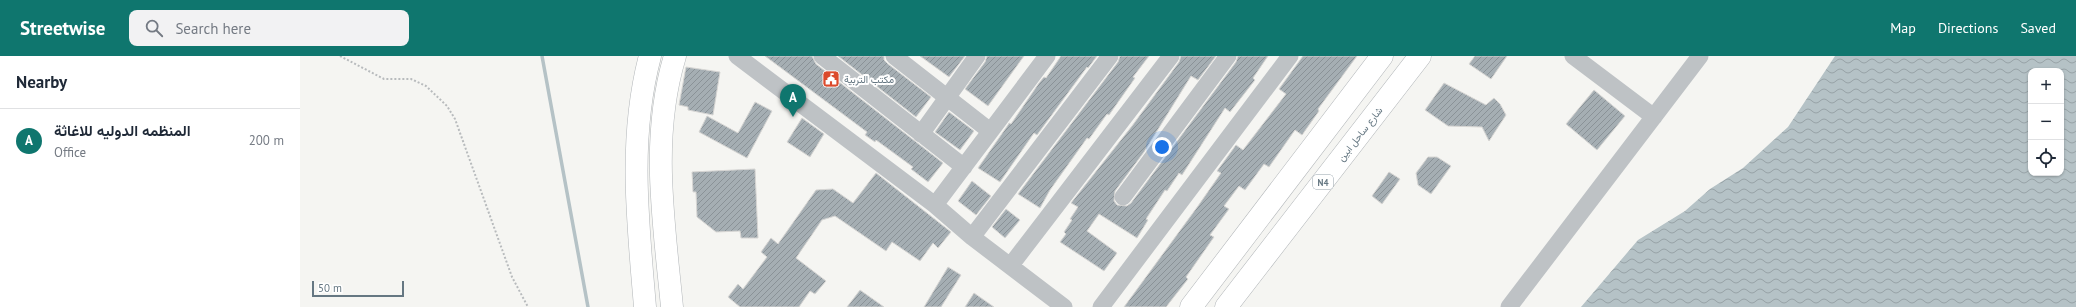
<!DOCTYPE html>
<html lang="en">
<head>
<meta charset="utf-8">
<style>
  :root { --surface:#fff; --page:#f2f2f3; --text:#1f2937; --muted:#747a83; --line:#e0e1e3; --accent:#0f766e }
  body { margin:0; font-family:"PT Sans",Vazirmatn,sans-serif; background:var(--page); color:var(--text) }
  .controls { position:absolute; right:12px; top:12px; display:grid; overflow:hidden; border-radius:8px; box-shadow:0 1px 3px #0004 }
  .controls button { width:36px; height:36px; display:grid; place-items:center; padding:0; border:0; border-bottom:1px solid var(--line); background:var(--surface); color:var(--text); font:20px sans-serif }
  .scale { position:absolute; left:12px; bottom:10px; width:92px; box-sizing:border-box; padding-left:4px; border:2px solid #657782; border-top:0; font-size:11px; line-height:14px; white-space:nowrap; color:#657782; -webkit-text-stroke:3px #fff; paint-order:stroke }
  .you { position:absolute; left:862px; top:91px; width:14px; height:14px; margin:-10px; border:3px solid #fff; border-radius:50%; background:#1a73e8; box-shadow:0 0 0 6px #1a73e833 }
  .badge { display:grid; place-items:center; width:26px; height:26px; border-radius:50%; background:var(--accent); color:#fff; font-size:13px; font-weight:700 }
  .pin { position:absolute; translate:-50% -33px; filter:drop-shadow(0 1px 2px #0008) }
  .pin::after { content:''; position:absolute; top:21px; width:14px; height:12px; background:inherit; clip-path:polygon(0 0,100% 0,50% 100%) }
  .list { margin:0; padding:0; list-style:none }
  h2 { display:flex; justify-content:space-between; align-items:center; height:52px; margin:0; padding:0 16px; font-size:17px }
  h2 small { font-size:13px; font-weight:400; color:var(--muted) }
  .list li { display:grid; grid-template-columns:26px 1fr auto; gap:12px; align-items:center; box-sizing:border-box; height:64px; padding:0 16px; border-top:1px solid var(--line) }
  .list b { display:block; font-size:15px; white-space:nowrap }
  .list p { margin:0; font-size:13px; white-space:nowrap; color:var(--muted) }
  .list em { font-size:13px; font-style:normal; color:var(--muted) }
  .icon { flex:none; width:22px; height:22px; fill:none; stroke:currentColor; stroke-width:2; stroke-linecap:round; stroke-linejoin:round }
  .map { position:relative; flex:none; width:1776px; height:251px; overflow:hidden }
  header { display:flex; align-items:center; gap:24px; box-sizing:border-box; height:56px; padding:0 20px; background:var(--accent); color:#fff }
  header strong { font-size:19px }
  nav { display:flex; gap:22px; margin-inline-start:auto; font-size:14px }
  .search { width:280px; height:36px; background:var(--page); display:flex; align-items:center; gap:10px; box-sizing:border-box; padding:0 14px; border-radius:8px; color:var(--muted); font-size:15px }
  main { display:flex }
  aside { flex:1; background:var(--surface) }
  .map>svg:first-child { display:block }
</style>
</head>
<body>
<header>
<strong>Streetwise</strong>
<div class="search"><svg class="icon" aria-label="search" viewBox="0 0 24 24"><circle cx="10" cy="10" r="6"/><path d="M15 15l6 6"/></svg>Search here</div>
<nav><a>Map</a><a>Directions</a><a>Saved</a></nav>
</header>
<main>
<aside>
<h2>Nearby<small></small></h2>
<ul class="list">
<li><span class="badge">A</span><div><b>المنظمه الدوليه للاغاثة</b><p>Office</p></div><em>200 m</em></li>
</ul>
</aside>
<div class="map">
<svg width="1776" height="251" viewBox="0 0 1776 251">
  <defs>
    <pattern id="water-waves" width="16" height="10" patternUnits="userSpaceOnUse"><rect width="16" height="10" fill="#b5c2c6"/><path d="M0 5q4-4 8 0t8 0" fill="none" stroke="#97a2a6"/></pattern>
    <pattern id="building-hatch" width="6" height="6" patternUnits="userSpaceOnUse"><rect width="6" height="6" fill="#a5aeb3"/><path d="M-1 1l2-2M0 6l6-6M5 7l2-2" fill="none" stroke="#8a9297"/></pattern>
  </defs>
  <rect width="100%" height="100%" fill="#f5f5f2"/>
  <path fill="url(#water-waves)" fill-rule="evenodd" d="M1535,0H1776V251H1281L1338,184L1385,155L1410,133L1443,112L1488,71ZM1731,15H1761V117H1731Z"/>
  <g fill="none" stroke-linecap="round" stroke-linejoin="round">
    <path stroke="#b5c2c6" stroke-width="3.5" d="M242,0L288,251"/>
  </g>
  <path fill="url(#building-hatch)" stroke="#d7d6d4" d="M465,0H512L516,8L643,107L628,126L611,113L613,111L576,84L575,86L565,79L567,76Z
    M538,0H584V4L588,8L631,41L616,61Z
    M620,0H665L649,21Z
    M687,0H724L688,50L665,33L685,6Z
    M761,0H797L788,12L787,11L737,79L734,77L700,126L678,112L708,69L709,67L711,68L739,27L744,21L746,22Z
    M820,0H849L833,21L835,22L809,59L807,58L789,83L787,82L750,134L740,152L718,138L818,6Z
    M881,0H916L898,24L891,20L844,96L815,135L814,145L817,149L827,150L831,147L936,6L938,0H968L953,22L955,24L930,56L925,52L882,119L879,117L867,135L865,134L846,163L848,164L837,182L799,158L787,175L817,197L804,215L760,186L766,178L764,176L772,164L770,163L778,151L771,147L832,70L879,6Z
    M1003,0H1057L1018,53L1019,55L1002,79L995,74L969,111L964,108L945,134L939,130L924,150L929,153L910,179L914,181L886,221L888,223L866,251H824L898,150L921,117L917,115L936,89L943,94L986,38L979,33Z
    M1175,0H1207L1191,23L1169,8Z
    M386,11L420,16L413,59L388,54V51L379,49Z
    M1144,27L1186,49L1194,42L1200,48L1206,59L1189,85L1182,71L1148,70L1125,54Z
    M1294,34L1325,60L1297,94L1266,68Z
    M455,46L472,55L447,102L399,76L407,60L438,77Z
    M649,56L674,75L660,94L635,76Z
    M502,62L524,78L510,101L487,86Z
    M1128,101H1137L1151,110L1131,138L1118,129L1116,117Z
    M455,113L458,182H441L440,175L416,176L397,161L396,136H393L392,116Z
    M1089,116L1100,123L1082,148L1072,140Z
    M576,117L651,176L638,192L633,187L620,205L592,186L586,195L535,160L522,164L496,202L526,225L515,238L510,235L499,251H440L428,241L438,228L443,233L467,201L461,196L471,182L478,188L516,134L533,133L553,147Z
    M672,125L691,140L676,159L658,145Z
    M706,153L720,164L705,182L692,171Z
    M648,211L661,219L641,251H624Z
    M560,234L584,251H547Z
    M674,237L694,251H665Z"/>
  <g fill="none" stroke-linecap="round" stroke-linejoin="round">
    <g stroke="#b1b5b8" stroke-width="23">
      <path id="highway" d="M345,251C338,167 328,83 350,0
        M372,251C364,167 350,82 375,0
        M891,251L1082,0
        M926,251L1120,0"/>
    </g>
    <path stroke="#b8bbbd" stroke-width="2" stroke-dasharray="2 2" stroke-linecap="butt" d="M40,0L84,23H111L126,30L147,50L155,63L212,221L228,251"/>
    <path stroke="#bec2c5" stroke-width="17" d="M437,0L635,149L672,181L764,251
      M522,0L664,111
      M594,0L690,75
      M1273,0L1354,61
      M621,78L677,0
      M823,141L928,0
      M635,149L747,0
      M672,181L810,0
      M711,209L871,0
      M801,251L990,0
      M1209,251L1400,0"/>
    <use href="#highway" stroke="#fff" stroke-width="22"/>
  </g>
  <defs>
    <g id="civic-square" transform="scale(0.9)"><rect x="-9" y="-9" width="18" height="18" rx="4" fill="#db4a2c" stroke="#fff"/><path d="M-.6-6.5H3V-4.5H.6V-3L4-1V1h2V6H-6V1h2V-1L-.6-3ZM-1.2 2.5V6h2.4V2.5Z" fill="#fff"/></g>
  </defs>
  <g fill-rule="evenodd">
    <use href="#civic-square" x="531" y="23"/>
  </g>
  <g text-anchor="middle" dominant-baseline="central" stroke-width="4" stroke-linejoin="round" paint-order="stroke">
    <rect fill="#fff" stroke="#93a0a8" stroke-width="1" x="1013" y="119" width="20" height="14" rx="3"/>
    <g font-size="9" font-weight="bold" fill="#657782">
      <text x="1023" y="126">N4</text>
    </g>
    <g font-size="10" fill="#657782" stroke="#fff" text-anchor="start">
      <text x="544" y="23">مكتب التربية</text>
    </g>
    <g font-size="10" fill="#657782" stroke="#fff">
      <text transform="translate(1060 78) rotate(-52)">شارع ساحل ابين</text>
    </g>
  </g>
</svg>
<div class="controls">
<button>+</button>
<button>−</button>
<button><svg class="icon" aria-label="locate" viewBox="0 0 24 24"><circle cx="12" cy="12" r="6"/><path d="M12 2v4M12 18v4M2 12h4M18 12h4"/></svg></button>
</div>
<div class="scale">50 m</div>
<div class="you"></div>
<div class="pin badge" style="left:493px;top:61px">A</div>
</div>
</main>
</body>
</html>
